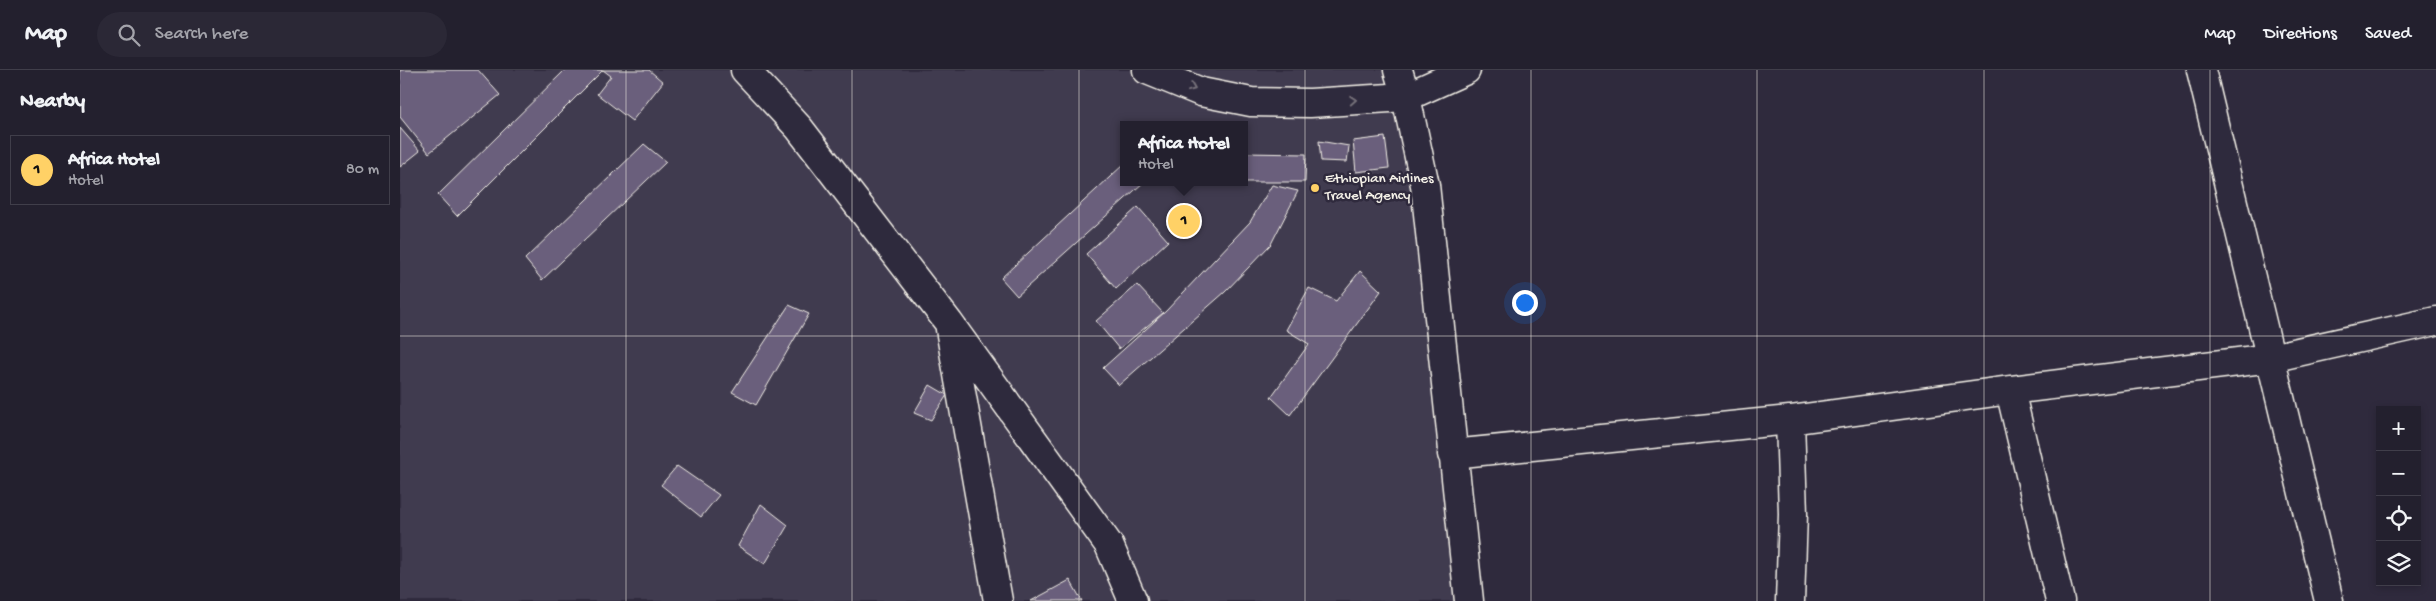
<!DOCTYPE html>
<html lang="en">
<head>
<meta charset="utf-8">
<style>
  :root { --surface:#23202e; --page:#2b2836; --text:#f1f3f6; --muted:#a3a3aa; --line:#403e4a; --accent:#ffd166 }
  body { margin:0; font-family:"Gochi Hand",sans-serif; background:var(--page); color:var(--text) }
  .controls { position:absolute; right:15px; bottom:15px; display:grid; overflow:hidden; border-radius:0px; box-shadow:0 2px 8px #0003 }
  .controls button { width:45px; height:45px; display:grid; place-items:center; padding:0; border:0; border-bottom:1px solid var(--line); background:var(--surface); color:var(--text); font:25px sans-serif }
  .you { position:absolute; left:1124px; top:232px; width:18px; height:18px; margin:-12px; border:4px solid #fff; border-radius:50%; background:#1a73e8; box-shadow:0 0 0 8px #1a73e833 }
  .badge { display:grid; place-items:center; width:32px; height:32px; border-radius:50%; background:var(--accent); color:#111; font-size:16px; font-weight:700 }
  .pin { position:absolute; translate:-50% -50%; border:2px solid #fff; box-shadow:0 1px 5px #0006 }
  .popup { position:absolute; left:720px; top:51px; width:128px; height:65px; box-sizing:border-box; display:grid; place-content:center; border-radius:0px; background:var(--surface); filter:drop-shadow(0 1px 4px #0005); font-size:16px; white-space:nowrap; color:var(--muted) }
  .popup b { font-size:19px; color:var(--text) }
  .popup::after { content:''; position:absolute; left:50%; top:100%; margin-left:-10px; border:10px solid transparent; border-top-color:var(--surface) }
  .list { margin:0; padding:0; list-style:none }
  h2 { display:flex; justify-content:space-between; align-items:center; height:65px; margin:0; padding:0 20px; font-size:21px }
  h2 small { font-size:16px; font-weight:400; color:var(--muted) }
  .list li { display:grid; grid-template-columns:32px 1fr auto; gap:15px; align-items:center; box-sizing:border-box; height:70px; margin:0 10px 10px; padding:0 10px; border:1px solid var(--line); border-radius:0px }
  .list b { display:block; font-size:19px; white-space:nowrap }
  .list p { margin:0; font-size:16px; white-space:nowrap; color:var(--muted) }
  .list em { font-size:16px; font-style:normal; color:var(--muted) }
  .icon { flex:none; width:28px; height:28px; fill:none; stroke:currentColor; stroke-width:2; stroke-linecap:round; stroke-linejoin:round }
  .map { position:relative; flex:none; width:2036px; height:531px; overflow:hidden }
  header { display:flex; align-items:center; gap:30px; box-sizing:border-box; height:70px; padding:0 25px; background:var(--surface); border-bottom:1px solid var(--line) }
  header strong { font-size:24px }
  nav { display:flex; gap:28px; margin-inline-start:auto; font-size:18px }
  .search { width:350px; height:45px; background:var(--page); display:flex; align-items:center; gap:12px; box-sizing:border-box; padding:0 18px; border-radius:28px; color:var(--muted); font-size:19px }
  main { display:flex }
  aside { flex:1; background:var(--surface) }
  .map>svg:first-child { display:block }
</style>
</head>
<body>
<header>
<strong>Map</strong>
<div class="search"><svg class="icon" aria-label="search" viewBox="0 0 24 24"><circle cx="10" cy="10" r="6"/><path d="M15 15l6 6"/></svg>Search here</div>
<nav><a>Map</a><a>Directions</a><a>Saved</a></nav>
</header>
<main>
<aside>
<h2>Nearby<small></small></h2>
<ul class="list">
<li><span class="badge">1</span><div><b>Africa Hotel</b><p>Hotel</p></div><em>80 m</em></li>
</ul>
</aside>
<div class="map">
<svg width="2036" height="531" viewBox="0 0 2036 531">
  <rect width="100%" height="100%" fill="#2f2a3d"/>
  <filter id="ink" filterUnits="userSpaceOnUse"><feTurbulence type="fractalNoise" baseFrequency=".02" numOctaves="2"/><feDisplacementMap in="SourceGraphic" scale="10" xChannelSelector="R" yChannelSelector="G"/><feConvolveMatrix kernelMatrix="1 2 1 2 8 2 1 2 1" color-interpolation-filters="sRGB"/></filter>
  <g filter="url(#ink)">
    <path fill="#413a50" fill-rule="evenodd" d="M0,0H996L1047,376L1058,531H0ZM724,55H844V112H724Z"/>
    <path fill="#6a5f7c" stroke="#f4f1e8" d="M0,0H78L100,25L29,83L0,47Z
      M165,0H203L57,146L38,125Z
      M203,0H249L263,12L232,51L197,24L211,6Z
      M0,58L20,81L0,97Z
      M985,67L989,98L956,102L953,71Z
      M919,71L949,76L947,92L921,91Z
      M244,74L266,92L142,210L125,189Z
      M844,83L906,84L905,112H844Z
      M724,94V112H744L617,226L601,208Z
      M872,115L898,121L871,174L825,222L719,315L703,298L766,241L850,152Z
      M738,137L768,171L716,219L686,184Z
      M960,201L981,221L890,345L871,327L909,274L886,260L909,218L936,231Z
      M737,215L763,243L719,279L696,251Z
      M389,235L409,244L356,335L332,322Z
      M530,315L547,325L531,350L514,343Z
      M277,396L319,425L301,447L261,415Z
      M361,434L388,455L365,494L338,476Z
      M670,510L682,531H631Z"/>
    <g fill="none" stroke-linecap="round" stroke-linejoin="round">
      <g stroke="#f4f1e8" stroke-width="31">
        <path id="minor" d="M345,0L399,58L549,253L709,475L733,531
          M998,0L1006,27L1025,115L1069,531
          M1801,0L1929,531
          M550,259L598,531
          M1610,320L1660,531
          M1052,384L1390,350L1610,320L1871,288L2036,251
          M1390,531L1393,444L1390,350"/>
      </g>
      <g stroke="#f4f1e8" stroke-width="31">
        <path id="trunk" d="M747,0L801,22L851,32L910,33L1006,27L1066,0"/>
      </g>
      <use href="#minor" stroke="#2f2a3d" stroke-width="28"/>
      <use href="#trunk" stroke="#2f2a3d" stroke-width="28"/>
    </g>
    <defs><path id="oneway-chevron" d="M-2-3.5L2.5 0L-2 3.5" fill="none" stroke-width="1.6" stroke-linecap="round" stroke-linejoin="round" transform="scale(1.25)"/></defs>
    <g stroke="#747079">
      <use href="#oneway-chevron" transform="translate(792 18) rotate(22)"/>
      <use href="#oneway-chevron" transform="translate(953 30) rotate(-4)"/>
    </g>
  </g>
  <path fill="none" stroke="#f4f1e8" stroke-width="1" stroke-opacity="0.55" d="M226,0V531M452,0V531M679,0V531M905,0V531M1131,0V531M1357,0V531M1584,0V531M1810,0V531M0,266H2036"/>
  <circle fill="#ffd166" stroke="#2f2a3d" stroke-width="2" cx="915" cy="118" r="5"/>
  <g text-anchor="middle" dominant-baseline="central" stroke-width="5" stroke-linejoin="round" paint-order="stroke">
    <g font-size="15" fill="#f4f1e8" stroke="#2f2a3d" text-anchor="start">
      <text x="925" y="109">Ethiopian Airlines<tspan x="925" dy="17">Travel Agency</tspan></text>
    </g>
  </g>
</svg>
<div class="controls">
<button>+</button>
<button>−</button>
<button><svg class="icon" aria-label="locate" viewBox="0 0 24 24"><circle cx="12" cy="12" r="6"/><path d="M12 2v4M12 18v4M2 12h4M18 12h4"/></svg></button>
<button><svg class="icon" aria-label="layers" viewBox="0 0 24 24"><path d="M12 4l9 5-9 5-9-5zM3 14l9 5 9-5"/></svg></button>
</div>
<div class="you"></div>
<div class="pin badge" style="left:784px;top:151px">1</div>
<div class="popup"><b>Africa Hotel</b>Hotel</div>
</div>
</main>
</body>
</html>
